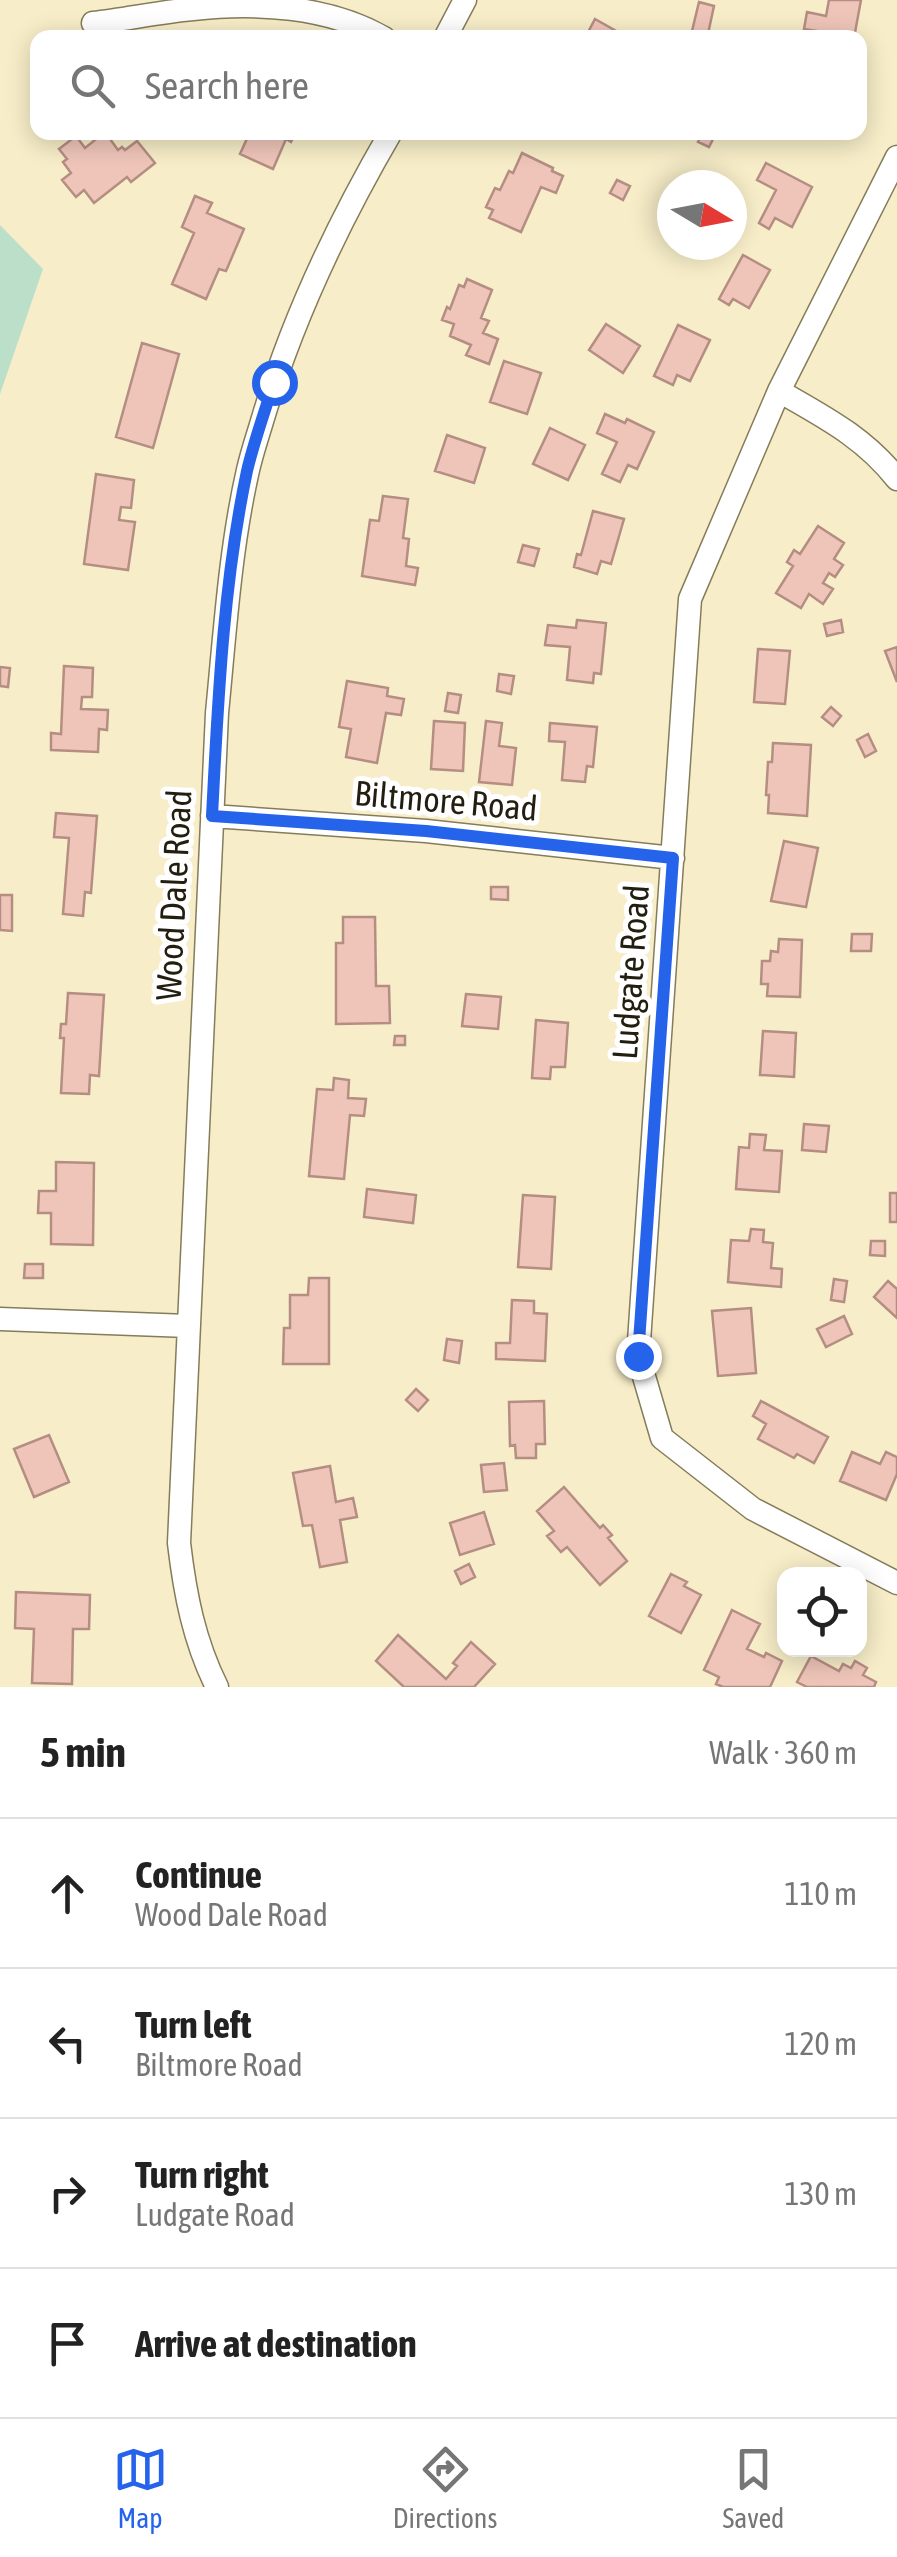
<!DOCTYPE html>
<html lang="en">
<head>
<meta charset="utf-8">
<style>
  :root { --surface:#fff; --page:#f6f6f6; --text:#222; --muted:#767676; --line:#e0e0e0; --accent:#2563eb }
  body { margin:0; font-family:"Asap Condensed",sans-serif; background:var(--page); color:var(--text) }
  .controls { position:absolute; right:30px; bottom:30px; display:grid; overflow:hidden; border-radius:20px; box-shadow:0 5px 25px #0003 }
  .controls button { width:90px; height:90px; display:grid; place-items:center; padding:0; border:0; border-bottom:2px solid var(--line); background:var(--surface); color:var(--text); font:50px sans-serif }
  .compass { position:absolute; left:657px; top:170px; width:90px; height:90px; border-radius:50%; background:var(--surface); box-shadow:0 5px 25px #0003; rotate:100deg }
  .stop { position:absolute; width:30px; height:30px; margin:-22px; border:8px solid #2563eb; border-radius:50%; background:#fff }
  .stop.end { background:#2563eb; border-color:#fff; box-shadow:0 2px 10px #0008 }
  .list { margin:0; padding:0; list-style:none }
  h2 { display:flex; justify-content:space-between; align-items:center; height:130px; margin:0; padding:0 40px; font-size:42px }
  h2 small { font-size:32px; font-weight:400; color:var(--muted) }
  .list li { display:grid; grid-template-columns:65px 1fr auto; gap:30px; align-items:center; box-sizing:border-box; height:150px; padding:0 40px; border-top:2px solid var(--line) }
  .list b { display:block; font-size:38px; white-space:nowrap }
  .list p { margin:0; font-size:32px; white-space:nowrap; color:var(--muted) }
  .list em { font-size:32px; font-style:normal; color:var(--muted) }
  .icon { flex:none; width:55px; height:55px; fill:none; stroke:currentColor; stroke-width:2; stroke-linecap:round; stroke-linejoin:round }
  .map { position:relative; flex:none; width:897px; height:1687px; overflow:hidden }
  .search { position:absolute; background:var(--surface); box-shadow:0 5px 25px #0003; left:30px; right:30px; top:30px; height:110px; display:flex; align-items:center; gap:25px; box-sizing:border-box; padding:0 35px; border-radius:20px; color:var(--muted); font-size:38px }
  .sheet { height:730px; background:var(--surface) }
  nav { display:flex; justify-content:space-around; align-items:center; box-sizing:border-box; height:140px; border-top:2px solid var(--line); background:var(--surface); font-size:28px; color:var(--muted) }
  nav a { display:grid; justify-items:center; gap:5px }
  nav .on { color:var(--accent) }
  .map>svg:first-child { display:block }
</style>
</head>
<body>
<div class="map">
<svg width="897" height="1687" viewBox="0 0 897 1687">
  <rect width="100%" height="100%" fill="#f7edc8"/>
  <path fill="#bcdfca" d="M0,225L43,269L0,394Z"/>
  <path fill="#efc5b9" stroke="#b58e83" stroke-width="2.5" d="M829,0H861L854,38H822L823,32L804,29L807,12L826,16Z
    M699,2L714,6L708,34L692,31Z
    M595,19L625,36L624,38H585Z
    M105,132L118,150L122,147L125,150L137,141L155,163L131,182L127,177L94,203L84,190L76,197L62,180L71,173L63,162L67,159L59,149L76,136L85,148Z
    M250,132H295V133L291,142L286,139L273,169L240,154Z
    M703,132L716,133L709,147L698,142Z
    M522,153L553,168L552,171L563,176L556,193L541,187L521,232L489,218L493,210L486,207L495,188L500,190L509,171L513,173Z
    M766,163L812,187L792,227L775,218L769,229L759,223L776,190L757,180Z
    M617,180L630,186L623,200L610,193Z
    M195,196L212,203L207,213L244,229L226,271L219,269L206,299L172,284L194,233L182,227Z
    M743,255L770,270L749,308L733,299L729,305L719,299Z
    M467,279L492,290L481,318L489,321L483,333L498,339L489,364L466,355L471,345L450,336L454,324L442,320L447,307L450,309L459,285L464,287Z
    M606,324L640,346L623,373L589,350Z
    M678,325L710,340L690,381L677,375L673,385L654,376Z
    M142,343L179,354L153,448L116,437Z
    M504,361L541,373L527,414L490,402Z
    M605,414L625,423L627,419L654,432L637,469L628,465L620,482L602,474L617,442L597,433Z
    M550,428L585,445L568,480L533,464Z
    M447,435L485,448L474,483L435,471Z
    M96,474L134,480L131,508L121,507L119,520L135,522L128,570L84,564Z
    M383,496L408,499L403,538L409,539L406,566L418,568L415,585L362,576L370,520L379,521Z
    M593,511L624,519L611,564L601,561L597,574L574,567L577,554L581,555Z
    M818,526L844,543L834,559L843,565L835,577L829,573L823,583L833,589L823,604L809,594L801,608L776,593L793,566L787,562L794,550L800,554Z
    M523,545L539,549L534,566L518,562Z
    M577,620L606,623L601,674L594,673L593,683L567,680L570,647L545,645L548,625L576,628Z
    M841,620L843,632L827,636L824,624Z
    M897,647V682L885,651Z
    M758,649L790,651L785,704L754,702Z
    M64,666L93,668L92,697H82L81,709L108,710L107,730L99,729L98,752L51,750V733L61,734Z
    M0,667L10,668L8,687L0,686Z
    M499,674L514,676L511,694L497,691Z
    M347,681L388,688L387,696L404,699L401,715L386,713L377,763L346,757L351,729L339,727Z
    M448,693L461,695L458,713L445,711Z
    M831,707L841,716L833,726L822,717Z
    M434,721L465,723L463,771L431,769Z
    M486,721L502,723L499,746L516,748L512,785L479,782Z
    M550,723L597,727L593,767L587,766L585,782L562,780L565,742L549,741Z
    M868,734L876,751L865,757L857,740Z
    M773,743L811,745L807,816L768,813L769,795H766L768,762H772Z
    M56,813L97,816L91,893L85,892L83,916L63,914L69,838L54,837Z
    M784,841L818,848L806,907L771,901Z
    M491,887H508V900L491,899Z
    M0,895H12V931L0,930Z
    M343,917H375L376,986H389L390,1023L336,1024V943H343Z
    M852,934H872L871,951H851Z
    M779,939L802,940L800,997L767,996L768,984H761L762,961H770L771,951L778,952Z
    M68,993L104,995L99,1076L90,1075L89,1094L61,1093L64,1038H60L61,1024H66Z
    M466,994L501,997L498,1029L462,1026Z
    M536,1020L568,1023L565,1067H551L550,1079L532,1078Z
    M763,1031L796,1033L794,1077L760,1075Z
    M395,1036H405V1045H394Z
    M334,1078L349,1080L348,1098L366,1099L364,1116L350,1115L344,1179L309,1176L317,1089L333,1090Z
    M804,1124L829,1126L826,1152L802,1150Z
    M750,1134L766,1135L764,1150L782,1151L779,1192L736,1189L739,1147L749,1148Z
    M56,1162L94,1163L93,1245L51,1244V1213H38L39,1191H56Z
    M367,1189L416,1195L413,1223L364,1217Z
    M890,1193H897V1222H890Z
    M523,1195L555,1197L551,1269L518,1267Z
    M751,1229L764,1230L763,1242L773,1243L771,1268L782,1269L781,1287L728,1282L731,1240L749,1241Z
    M871,1241H885V1256L870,1255Z
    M25,1264H43V1278H24Z
    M309,1278H329V1364H283L284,1328H290V1295H308Z
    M834,1279L847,1281L844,1302L831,1300Z
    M888,1281L897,1289V1318L874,1297Z
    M512,1300L534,1301V1313L547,1314L545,1361L496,1359V1343H510Z
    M751,1308L756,1373L718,1376L712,1311Z
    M844,1316L852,1334L826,1347L817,1329Z
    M447,1339L462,1341L459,1363L444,1360Z
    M416,1389L428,1400L418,1411L406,1400Z
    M544,1401L545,1444H536V1458H516L515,1445L510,1446L509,1402Z
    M761,1401L828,1437L814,1463L797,1454L794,1458L758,1439L766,1424L753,1416Z
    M49,1435L69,1482L34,1497L14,1449Z
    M852,1452L880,1464L886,1452L897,1457V1474L886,1500L840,1481Z
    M504,1463L507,1490L484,1492L481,1465Z
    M330,1466L336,1502L353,1498L357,1517L340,1520L347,1562L320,1567L312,1525L303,1526L293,1473Z
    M564,1487L600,1528L603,1525L612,1535L608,1538L627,1561L600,1585L567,1547L561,1552L547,1536L554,1531L537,1511Z
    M484,1512L494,1544L460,1555L450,1523Z
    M469,1564L475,1577L461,1584L455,1571Z
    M671,1574L687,1582L684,1586L701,1595L681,1633L649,1616Z
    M16,1592L90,1595L89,1629H73L72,1684L32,1683L34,1629L15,1628Z
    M732,1610L760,1624L747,1649L764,1657L766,1653L782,1661L770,1687H723L716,1684L719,1677L704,1670Z
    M398,1635L446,1679L457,1666L453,1663L471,1642L495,1664L474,1687H404L376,1661Z
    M811,1656L839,1671L843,1664L851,1668L855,1661L867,1668L863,1675L876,1682L874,1687H807L797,1682Z"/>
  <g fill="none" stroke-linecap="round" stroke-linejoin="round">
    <g stroke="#857c5a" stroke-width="25">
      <path id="minor" d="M93,23C127,19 160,12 193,9C256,2 328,6 384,38
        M445,38L465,0
        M897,157L779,391L690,599L638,1356L662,1438L753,1509L897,1583
        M779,391C824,417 864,437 897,479
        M212,816L426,831L673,858
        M0,1319L188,1326
        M217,1687C194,1641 185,1594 179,1543L217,713C225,632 230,549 248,470C252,452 258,435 263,418C293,317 338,223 391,132"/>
    </g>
    <use href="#minor" stroke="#fff" stroke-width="22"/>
  </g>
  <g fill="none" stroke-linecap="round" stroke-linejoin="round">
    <path stroke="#2563eb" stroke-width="12" d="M274,382C265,411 254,441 247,471C223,584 218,701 212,816L426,831L673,858L638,1356"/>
  </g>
  <g text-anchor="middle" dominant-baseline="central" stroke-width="10" stroke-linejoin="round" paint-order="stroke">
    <g font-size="35" fill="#221e10" stroke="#fff">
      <text transform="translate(446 800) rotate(5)">Biltmore Road</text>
      <text transform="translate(173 895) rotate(-87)">Wood Dale Road</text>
      <text transform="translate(630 972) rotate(-86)">Ludgate Road</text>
    </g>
  </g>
</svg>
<div class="controls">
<button><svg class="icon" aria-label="locate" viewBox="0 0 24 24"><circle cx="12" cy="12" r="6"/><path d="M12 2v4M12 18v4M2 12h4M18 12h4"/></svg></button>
</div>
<svg class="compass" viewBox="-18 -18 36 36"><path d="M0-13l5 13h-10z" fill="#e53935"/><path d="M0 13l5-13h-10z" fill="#767676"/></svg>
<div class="stop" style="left:274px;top:382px"></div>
<div class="stop end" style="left:638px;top:1356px"></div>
<div class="search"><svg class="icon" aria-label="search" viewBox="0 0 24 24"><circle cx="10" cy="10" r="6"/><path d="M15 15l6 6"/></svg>Search here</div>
</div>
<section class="sheet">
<h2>5 min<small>Walk · 360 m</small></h2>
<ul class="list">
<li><svg class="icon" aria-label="ahead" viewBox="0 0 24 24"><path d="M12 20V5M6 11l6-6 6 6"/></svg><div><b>Continue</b><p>Wood Dale Road</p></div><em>110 m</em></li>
<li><svg class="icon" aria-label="left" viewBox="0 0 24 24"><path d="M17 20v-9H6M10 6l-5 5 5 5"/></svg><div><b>Turn left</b><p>Biltmore Road</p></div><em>120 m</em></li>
<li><svg class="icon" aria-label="right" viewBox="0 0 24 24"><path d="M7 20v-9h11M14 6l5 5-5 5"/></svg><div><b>Turn right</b><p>Ludgate Road</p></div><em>130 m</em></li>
<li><svg class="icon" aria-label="arrive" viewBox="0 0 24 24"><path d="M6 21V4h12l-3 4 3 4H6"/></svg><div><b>Arrive at destination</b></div></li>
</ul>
</section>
<nav>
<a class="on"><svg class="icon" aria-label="map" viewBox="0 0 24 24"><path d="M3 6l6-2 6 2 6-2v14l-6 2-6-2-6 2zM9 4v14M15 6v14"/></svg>Map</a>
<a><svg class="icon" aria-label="directions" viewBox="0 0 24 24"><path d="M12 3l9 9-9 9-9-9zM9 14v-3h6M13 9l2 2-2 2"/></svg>Directions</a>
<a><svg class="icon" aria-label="saved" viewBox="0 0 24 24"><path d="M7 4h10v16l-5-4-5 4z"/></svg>Saved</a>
</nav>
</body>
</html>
